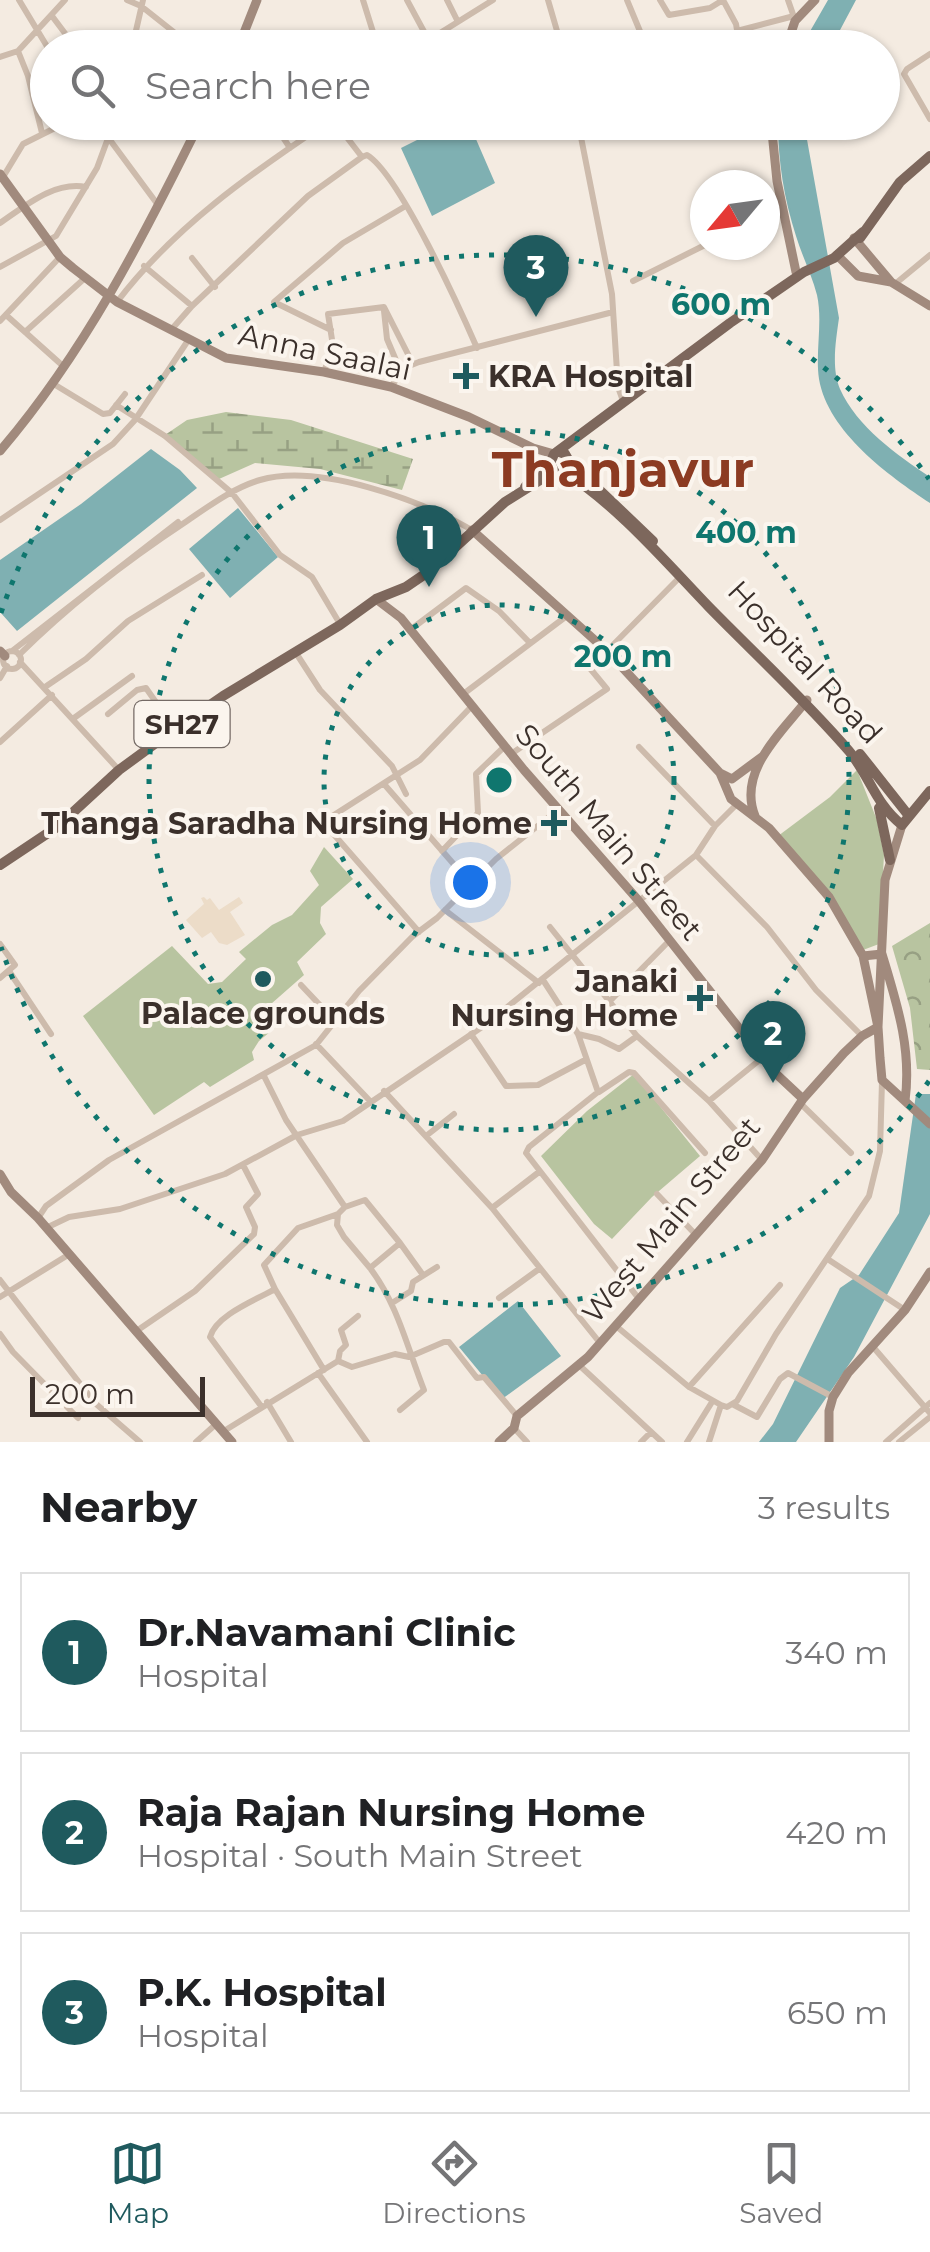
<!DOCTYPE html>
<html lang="en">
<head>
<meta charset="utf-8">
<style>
  :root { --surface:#fff; --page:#f6f6f6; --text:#202124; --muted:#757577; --line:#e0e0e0; --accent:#1f5a5e }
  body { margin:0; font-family:Montserrat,sans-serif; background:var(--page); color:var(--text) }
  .compass { position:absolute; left:690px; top:170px; width:90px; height:90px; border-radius:50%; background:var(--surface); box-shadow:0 2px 8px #0004; rotate:241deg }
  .scale { position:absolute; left:30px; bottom:25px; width:175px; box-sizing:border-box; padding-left:10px; border:5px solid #3b302b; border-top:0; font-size:28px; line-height:35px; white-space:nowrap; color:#3b302b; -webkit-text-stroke:8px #fbf5ee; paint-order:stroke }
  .you { position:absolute; left:470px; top:882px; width:35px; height:35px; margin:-25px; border:8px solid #fff; border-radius:50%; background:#1a73e8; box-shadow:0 0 0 15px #1a73e833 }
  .badge { display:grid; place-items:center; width:65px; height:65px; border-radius:50%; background:var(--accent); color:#fff; font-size:32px; font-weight:700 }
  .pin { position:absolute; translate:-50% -82px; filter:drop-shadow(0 2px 5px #0008) }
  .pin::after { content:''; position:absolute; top:52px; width:35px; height:30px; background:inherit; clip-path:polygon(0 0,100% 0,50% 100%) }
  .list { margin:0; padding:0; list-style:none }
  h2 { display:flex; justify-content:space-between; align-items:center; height:130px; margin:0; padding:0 40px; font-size:42px }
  h2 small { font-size:32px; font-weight:400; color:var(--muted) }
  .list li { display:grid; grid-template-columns:65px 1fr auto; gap:30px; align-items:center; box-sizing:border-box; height:160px; margin:0 20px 20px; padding:0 20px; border:2px solid var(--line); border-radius:0px }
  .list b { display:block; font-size:38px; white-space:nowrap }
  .list p { margin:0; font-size:32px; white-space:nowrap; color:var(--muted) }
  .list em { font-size:32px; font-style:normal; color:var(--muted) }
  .icon { flex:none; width:55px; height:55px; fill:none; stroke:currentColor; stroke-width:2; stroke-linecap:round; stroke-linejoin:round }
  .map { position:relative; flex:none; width:930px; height:1442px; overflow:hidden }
  .search { position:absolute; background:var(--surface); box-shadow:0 2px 8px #0004; left:30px; right:30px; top:30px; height:110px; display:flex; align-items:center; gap:25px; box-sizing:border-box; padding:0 35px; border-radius:55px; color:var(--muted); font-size:38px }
  .sheet { height:670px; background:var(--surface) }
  nav { display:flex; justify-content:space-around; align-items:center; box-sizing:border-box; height:140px; border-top:2px solid var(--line); background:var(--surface); font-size:28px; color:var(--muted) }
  nav a { display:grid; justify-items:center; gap:5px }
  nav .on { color:var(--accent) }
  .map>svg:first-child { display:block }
</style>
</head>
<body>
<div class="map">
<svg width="930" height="1442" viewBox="0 0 930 1442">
  <defs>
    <pattern id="wetland-marsh" width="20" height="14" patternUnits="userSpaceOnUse" patternTransform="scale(2.5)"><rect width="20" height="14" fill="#b8c4a0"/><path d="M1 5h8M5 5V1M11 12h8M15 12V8" fill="none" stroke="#97a083"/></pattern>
    <pattern id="park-crowns" width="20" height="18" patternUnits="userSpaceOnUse" patternTransform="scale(2.5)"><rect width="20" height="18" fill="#b8c4a0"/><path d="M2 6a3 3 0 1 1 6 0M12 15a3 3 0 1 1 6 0" fill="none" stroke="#97a083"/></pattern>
  </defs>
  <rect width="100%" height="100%" fill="#f4ebe1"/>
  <path fill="url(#wetland-marsh)" d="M226,412L291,420L413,459L402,490L320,469L255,463L219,479L162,437L187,420Z"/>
  <path fill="url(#park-crowns)" d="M930,923V1070L917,1069L910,1008L892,946Z"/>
  <path fill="#b8c4a0" d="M857,770L877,820L884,855L879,944L863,950L847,921L778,836L830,797Z
    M324,847L353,879L321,907L320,923L326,934L297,962L304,975L271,1004L282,1022L259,1041L252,1052L254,1060L210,1087L204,1082L154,1115L83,1016L172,946L208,984L222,982L246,959L239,952L272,925L292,915L319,885L310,871Z
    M634,1074L700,1156L652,1197L612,1239L594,1224L541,1156L587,1111Z"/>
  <path fill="#ecdcc8" d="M204,897L207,900L210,898L219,910L239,897L243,903L230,912L245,935L227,945L219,943L211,932L202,938L186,920L204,904L201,898Z"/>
  <path fill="#7fb0b2" d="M828,0H856L831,47H801Z
    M453,122L469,123L495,183L432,216L401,148Z
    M778,123H808L806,134L839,318C836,340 831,368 840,389C857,427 897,455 930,477V503C889,476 828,432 819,379C815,352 823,322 817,295C812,275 802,256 796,236C784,199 778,161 778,123Z
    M151,449L180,470L197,488L17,631L0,612V560L81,504Z
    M238,508L278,557L230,598L189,549Z
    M916,1094H930V1214L854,1357L796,1442H759L773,1424L840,1288L859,1275L899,1213Z
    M518,1301L561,1356L502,1399L459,1347Z"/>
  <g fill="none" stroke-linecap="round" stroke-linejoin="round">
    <path stroke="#cdbbac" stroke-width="6" d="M19,0L48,48
      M127,0L141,6L194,48
      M363,0L378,48
      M407,0L428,39
      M447,0L457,20
      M548,0L562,48
      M627,0L647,48
      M660,0L669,15L710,8L723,0L736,24L740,48
      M788,0L795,20
      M52,16L76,48
      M245,31L273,48
      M737,31L794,16
      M132,48L143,0
      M416,48L493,0
      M656,48L677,39
      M18,51L28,76L42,133
      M930,54L907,69L904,74L930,119
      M0,57L18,51L65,0
      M273,122L290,148
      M335,122L362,157L367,155C399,174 460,309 477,348
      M578,122L612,294L618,387L623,401
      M581,137L623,128
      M110,140L158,205
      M3,177L23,144L67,122
      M765,215L783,210
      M0,223C25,206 54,181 86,187
      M192,258L215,287
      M144,266L192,306L308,196L362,157
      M0,267L56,236L97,168L114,122
      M633,281L705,245
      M895,284L930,255
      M117,302C174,227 250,174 328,122
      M384,311L387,339L401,372
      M6,315L63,366
      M0,321L60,257
      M171,330L192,306
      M331,330L274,302L343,243L404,207
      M25,332L85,278
      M324,372L333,346L328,314L384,307L413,364
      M52,383L103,414L110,413L125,394
      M391,387L404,368L419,362L613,312
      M116,405L165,436L232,493L280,555L312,577L340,624
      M0,520L113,444L135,420L189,339
      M410,630L466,588L499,611L530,643
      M12,651L178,522
      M607,651L680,577
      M3 660a9 9 0 1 1 18 0a9 9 0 1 1-18 0Z
      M296,653L320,690L392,766L406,794
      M19,655C69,605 128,560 187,521C209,506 233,488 260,480C319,463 420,500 472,530
      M20,662L118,769
      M0,678L7,666
      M45,687L86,659L128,621L202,575
      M462,695L568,615
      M108,714L137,690L146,688L174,728
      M74,718L132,676
      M0,742L52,695
      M639,747L715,826
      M511,754L607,689L588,666L602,646
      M384,784L471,884
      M442,851L478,813L476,774L504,747
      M696,855L715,826L737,804
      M445,910L539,983
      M550,927L637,1036L709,1101L762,1160
      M419,932L323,822L420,760L471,707
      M0,944L15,965L0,978
      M9,971L51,1034
      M543,980L578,1034L598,1092L529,1147L526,1153L639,1299
      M301,985L334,1020
      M610,1001L670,940
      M471,1034L506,1086L538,1085L585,1060
      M578,1034L599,1039L619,1049L637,1036
      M316,1044L370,1101
      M264,1076L286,1120L345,1207L365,1200L400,1243L370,1268C398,1305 407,1347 424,1390L400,1410
      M384,1091L492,1208L600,1343
      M599,1092L629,1072L634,1073L705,1153
      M709,1101L762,1058
      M800,1103L851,1153
      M426,1136L454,1114
      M657,1194L696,1235
      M345,1207L338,1214L337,1225L344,1237L370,1268
      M492,1208L539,1172
      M38,1218L46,1206L109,1160L316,1045L359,991L413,936L437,918L496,859L559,809
      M46,1228L69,1217L120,1209L225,1174L297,1135L343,1121L485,1025L696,855L767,927L816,990L862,1036
      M400,1243L423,1275
      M829,1260L905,1310
      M0,1280L95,1403L140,1442
      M275,1289L264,1265L298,1228L338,1214
      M0,1297L68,1255
      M499,1298L539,1269
      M392,1303L411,1291L413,1282L437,1267
      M616,1326L689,1387L721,1405
      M135,1332L195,1291L254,1234L255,1227L246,1207L258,1194L243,1165
      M0,1334L13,1352L78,1418
      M874,1348L930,1413
      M338,1361L340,1351L346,1345L341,1330L358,1316
      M579,1365L662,1442
      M318,1373L367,1442
      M689,1387L780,1285
      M267,1402L291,1442
      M734,1405L757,1417L780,1379L788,1373L833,1397
      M261,1406L210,1337C216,1315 256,1300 275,1289L324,1370
      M514,1428L527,1442
      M224,1431L338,1361L352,1367L395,1354L409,1357L444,1342H449L477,1378L484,1377L517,1416
      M196,1442L215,1425
      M641,1442L651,1432
      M687,1442L712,1402
      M709,1442L721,1405L727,1407L737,1401L776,1334L869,1196L880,1151L882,1081
      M886,1442L930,1403
      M899,1442L930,1417"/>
    <path stroke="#a18a7d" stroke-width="9" d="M238,48L257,0
      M786,48L795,21L815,0
      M771,122L777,181L796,272
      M0,174L60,257L73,268L117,302L226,358L324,372L391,387L469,417L533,448L554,454
      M854,238L891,282L930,306
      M837,255L858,276L891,282
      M0,451C84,353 143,238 200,122
      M472,530L608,652L720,773L731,799L769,828L829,897L863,956L878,1027
      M376,599L401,618L524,770L638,900L772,1070L803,1099
      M0,651L5,656
      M720,773L732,779L763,756
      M755,816C737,771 782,732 807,700
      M902,825L885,880L878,1027L880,1058L882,1080L930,1124
      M863,956L882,954C897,1004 912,1049 905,1101
      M0,1174L11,1192L38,1218L232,1442
      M499,1442L514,1428L517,1416L588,1357L762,1160L803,1099L844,1053L862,1036L878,1027
      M829,1442V1411L833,1397L848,1373L905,1310L930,1272"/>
    <path stroke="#7d675c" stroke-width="10" d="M860,238L900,182L930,156
      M560,452L565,454L569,461L567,467L559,471L550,464L554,454L730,323L804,272L834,258L863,232
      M569,461L653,541
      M562,470C617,505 664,560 709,607C755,654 805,700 849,751C869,775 876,805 902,825L930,791
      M525,487L536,473L550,464
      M860,754L909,816
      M879,808L890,860
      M0,865L57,827L119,770L175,729L223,696L340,625L376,599L406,587L428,572L505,502L556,470"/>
  </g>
  <g fill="none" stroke="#0f766e" stroke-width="5" stroke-dasharray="5 10">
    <circle cx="499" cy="780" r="175"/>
    <circle cx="499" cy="780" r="350"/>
    <path d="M929 1081A525 525 0 0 1 1 947M1 613A525 525 0 0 1 929 479"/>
  </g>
  <g fill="#1f5a5e" stroke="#fbf5ee" stroke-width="4">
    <path d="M461 361h10v10h10v10h-10v10h-10v-10h-10v-10h10z"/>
    <path d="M549 808h10v10h10v10h-10v10h-10v-10h-10v-10h10z"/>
    <circle cx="263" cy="979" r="10"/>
    <path d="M695 983h10v10h10v10h-10v10h-10v-10h-10v-10h10z"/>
  </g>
  <g text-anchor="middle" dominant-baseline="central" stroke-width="8" stroke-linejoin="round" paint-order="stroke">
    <rect fill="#fbf5ee" stroke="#756b66" stroke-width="2.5" x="134.5" y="701" width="95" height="46" rx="8"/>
    <g font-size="28" font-weight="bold" fill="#3b302b">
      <text x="182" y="724">SH27</text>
    </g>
    <g font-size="30" fill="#3b302b" stroke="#fbf5ee">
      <text transform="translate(325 352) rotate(12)">Anna Saalai</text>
      <text transform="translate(805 662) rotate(47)">Hospital Road</text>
      <text transform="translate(609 832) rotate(50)">South Main Street</text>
      <text transform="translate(671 1220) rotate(-50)">West Main Street</text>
    </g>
    <g font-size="30" font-weight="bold" fill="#3b302b" stroke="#fbf5ee" text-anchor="end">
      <text x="488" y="376" text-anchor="start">KRA Hospital</text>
      <text x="532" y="823">Thanga Saradha Nursing Home</text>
      <text x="678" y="981">Janaki<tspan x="678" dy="34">Nursing Home</tspan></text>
      <text x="263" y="1013" text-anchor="middle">Palace grounds</text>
    </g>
    <g font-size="50" font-weight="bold" fill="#8c3b22" stroke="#fbf5ee">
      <text x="623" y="469">Thanjavur</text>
    </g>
  </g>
  <circle cx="499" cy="780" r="15" fill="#0f766e" stroke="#fbf5ee" stroke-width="5"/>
  <g font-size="30" text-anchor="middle" font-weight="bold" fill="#0f766e" stroke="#fbf5ee" stroke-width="8" stroke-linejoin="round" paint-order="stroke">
    <text x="721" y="315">600 m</text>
    <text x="746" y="543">400 m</text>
    <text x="623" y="667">200 m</text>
  </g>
</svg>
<svg class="compass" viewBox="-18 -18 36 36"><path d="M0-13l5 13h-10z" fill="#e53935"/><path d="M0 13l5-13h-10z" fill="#757577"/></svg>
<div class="scale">200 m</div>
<div class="you"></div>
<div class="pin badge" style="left:429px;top:587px">1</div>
<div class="pin badge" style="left:773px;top:1083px">2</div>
<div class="pin badge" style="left:536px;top:317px">3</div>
<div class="search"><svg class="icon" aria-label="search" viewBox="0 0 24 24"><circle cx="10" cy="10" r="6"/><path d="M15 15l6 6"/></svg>Search here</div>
</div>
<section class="sheet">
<h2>Nearby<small>3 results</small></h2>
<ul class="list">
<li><span class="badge">1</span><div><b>Dr.Navamani Clinic</b><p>Hospital</p></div><em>340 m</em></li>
<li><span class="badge">2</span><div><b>Raja Rajan Nursing Home</b><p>Hospital · South Main Street</p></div><em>420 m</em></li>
<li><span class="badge">3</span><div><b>P.K. Hospital</b><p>Hospital</p></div><em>650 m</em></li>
</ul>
</section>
<nav>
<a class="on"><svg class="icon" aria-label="map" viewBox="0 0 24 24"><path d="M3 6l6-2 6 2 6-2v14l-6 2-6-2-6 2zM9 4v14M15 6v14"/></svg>Map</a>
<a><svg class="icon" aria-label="directions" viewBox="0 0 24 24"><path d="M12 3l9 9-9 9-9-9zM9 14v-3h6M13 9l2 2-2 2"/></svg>Directions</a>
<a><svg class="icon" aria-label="saved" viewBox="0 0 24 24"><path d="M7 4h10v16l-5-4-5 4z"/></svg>Saved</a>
</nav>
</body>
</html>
